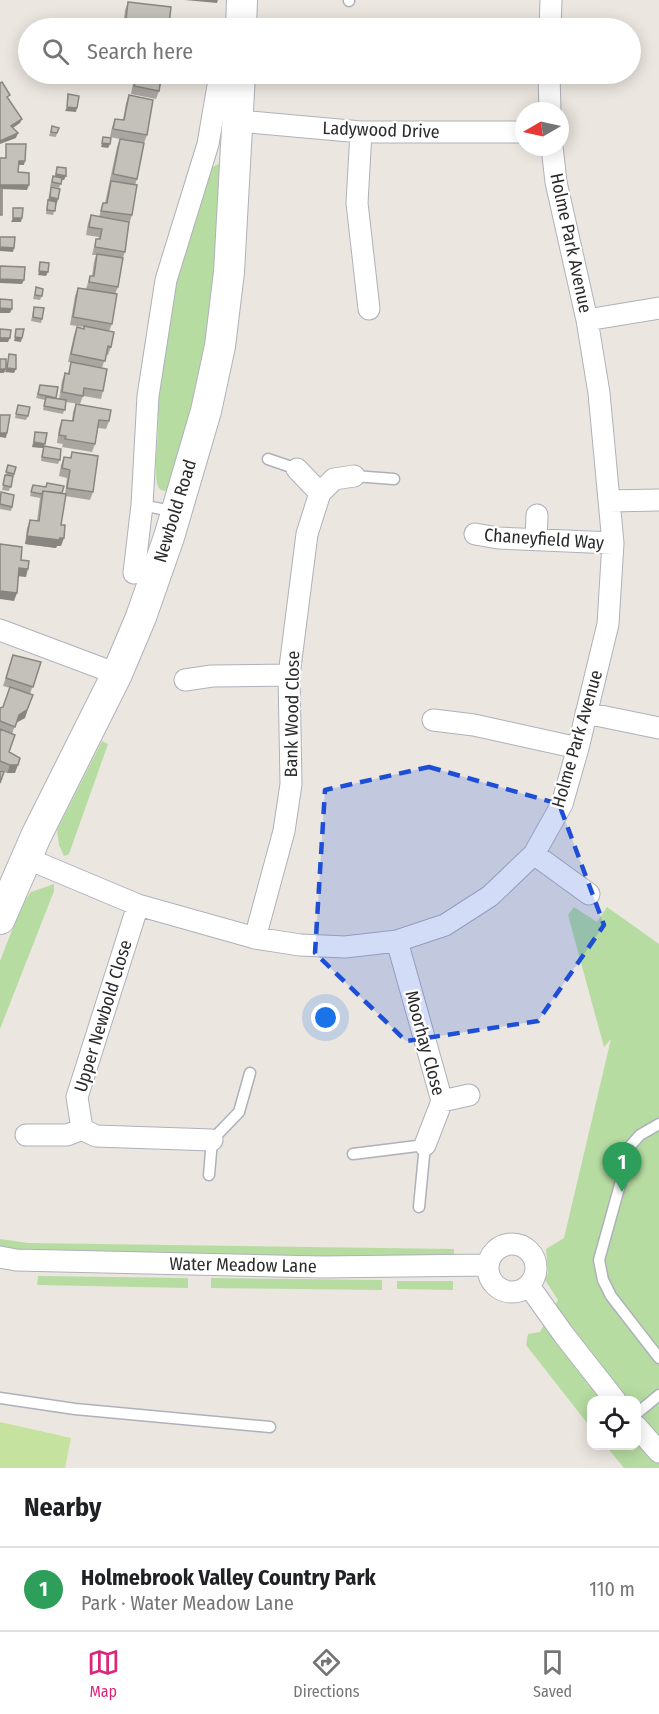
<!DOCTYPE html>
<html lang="en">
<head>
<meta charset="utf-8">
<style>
  :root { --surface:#fff; --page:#f6f6f6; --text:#202124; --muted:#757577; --line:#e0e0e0; --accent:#db2777 }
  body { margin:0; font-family:"Fira Sans Condensed",sans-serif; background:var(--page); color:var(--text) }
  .controls { position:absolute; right:18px; bottom:18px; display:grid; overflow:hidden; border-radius:12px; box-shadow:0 3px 15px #0003 }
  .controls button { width:54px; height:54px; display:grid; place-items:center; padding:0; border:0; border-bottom:2px solid var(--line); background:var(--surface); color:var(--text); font:30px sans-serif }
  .compass { position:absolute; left:515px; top:102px; width:54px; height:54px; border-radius:50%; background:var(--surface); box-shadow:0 3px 15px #0003; rotate:261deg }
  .you { position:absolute; left:326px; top:1018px; width:21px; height:21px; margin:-15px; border:4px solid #fff; border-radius:50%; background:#1a73e8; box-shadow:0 0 0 9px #1a73e833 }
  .badge { display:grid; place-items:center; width:39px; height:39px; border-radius:50%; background:var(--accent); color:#fff; font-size:20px; font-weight:700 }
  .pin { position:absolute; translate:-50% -50px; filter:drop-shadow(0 2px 3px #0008) }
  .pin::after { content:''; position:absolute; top:32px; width:21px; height:18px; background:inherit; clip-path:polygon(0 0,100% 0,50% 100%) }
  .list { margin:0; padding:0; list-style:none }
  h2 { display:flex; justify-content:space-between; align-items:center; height:78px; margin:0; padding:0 24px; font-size:26px }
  h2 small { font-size:20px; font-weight:400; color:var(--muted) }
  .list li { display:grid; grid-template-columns:39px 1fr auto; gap:18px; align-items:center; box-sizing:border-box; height:84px; padding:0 24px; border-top:2px solid var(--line) }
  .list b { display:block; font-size:22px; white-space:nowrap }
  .list p { margin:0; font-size:20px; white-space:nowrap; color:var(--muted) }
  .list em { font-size:20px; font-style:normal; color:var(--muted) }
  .icon { flex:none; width:33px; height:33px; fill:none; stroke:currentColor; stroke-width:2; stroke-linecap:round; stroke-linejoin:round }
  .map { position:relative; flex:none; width:659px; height:1468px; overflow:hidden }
  .search { position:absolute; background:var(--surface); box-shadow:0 3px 15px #0003; left:18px; right:18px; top:18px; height:66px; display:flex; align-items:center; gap:15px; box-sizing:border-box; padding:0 21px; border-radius:33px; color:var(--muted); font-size:22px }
  .sheet { height:162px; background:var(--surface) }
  nav { display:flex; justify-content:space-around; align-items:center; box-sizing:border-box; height:84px; border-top:2px solid var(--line); background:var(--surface); font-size:16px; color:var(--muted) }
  nav a { display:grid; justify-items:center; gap:3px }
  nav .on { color:var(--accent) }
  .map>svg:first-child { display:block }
</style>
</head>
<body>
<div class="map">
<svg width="659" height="1468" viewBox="0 0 659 1468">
  <rect width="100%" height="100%" fill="#ebe6df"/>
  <path fill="#b6dca2" d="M220,163L225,168L205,357L170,492L161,490L158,487C153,469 158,446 158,427C159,414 157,400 158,386C164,312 189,239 211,168Z
    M102,741L108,744L69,854L64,856L59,845L57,830Z
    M54,884V891L0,1029V961L22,905L31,892Z
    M574,907L597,922L607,907L659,944V1468H624L606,1446H636V1400H592L591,1428L526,1345L528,1334L540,1332L558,1300L545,1280L548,1272L546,1249L564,1238L611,1039L604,1047L568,915Z
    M0,1239L28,1243L454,1249V1259L41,1253L0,1249Z
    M38,1276L188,1278V1288L37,1285Z
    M211,1278L382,1280V1290L211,1288Z
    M397,1281H453V1290L397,1289Z"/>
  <path fill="#c6e29f" d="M0,1422L71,1438L65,1468H0Z"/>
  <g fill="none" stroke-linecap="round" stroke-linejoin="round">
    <g stroke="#afb1ba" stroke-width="13">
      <path id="service" d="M349,1V0
        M268,459L297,469
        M354,476L394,479
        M142,505L176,512
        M659,1124L640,1135L631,1145L599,1260L603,1280L611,1296L659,1358
        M353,1154L425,1145L419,1207
        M209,1175L212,1140L239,1112L250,1073
        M0,1398L75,1409L270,1427
        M636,1414L659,1395"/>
    </g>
    <g stroke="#afb1ba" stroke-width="23">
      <path id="minor" d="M550,28L551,0
        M549,74L550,111
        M239,121L361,132H524
        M361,132L357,203L369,309
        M587,320L659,308
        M297,469L320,493
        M609,501L659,500
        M475,534L498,538L613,543
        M536,539L537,515
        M134,573L142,505L148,396L166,280L208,144L220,74
        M0,630L117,674
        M185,680L212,676L289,675
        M586,713L659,728
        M433,720L474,725L578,748
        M534,854L589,894
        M26,858L138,905L255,938L300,945L345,947L397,941L445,925L490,896L534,854L562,804L578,748L608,624L613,543L599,393L587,320L556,182L552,147
        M255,938L284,831L291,784L289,675L307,534L320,493L334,479L354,476
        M397,941L442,1101L425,1145
        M442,1101L469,1095
        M82,1129L77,1097L138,905
        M26,1135H67L82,1129L96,1136L212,1140
        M488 1268a24 24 0 1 1 48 0a24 24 0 1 1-48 0Z
        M0,1257L16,1260L322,1267L487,1265
        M529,1286L564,1335L615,1400
        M636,1426L659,1452"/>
    </g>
    <g stroke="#afb1ba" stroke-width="32">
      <path id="secondary" d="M241,28L242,0
        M0,919L36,836L117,674L141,617L169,537L206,411L220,346L229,272L240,74"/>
    </g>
    <use href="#service" stroke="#fff" stroke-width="10"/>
    <use href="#minor" stroke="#fff" stroke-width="21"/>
    <use href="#secondary" stroke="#fff" stroke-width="30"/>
  </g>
  <path fill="#a9a5a0" d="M128,2L169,24L167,28H123L125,10Z
    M135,74H162L159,91L156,99L131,94Z
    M129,95L147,135L144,143L137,179L135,185L132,215L129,224L125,252L122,260L118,287L115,294L112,324L109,331L111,347L108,355H106L102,368L103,391L101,399L83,396L80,404L66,402L63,414L43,410L45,400L36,398L40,385L56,398V399H59L62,381L65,373L68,374L71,362H68L74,335L77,327L84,329V327L70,325L75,296L78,288L86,289L90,276H92L94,262L96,255H92L96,239H98L99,237L86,235L88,223L91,215L99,217L103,203H105L117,147L120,139L110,137L112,127L115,119L123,120L126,103Z
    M52,126L57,133L56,137L49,136Z
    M57,167L64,180L62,179L59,188L50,186L53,176H55Z
    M51,187L57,203L53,215L46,214L47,204Z
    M36,287L42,296L40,300L33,299Z
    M34,307L42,319L41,323L31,321Z
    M76,404L109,421L106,429L98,428L95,444L92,452L62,447L63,444L57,443L59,428L62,420L72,421L73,412Z
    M18,405L28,416L26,420L15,418Z
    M35,432L44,446L60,460L58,464L41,461L43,448L32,447Z
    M72,452L93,492L90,500L65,496L61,525V546H57L56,548L25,544L27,528L30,520L37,521L40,498L30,496L33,485L46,487L47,483L62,494H65L67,478L59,476L61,465L64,457L70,458Z
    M8,465L14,474L9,491L2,490Z
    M0,494L12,507L11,511L0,509Z
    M13,655L41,662L30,694L25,718L16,722L12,734L9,752L15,773H7L0,770V708L3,707L10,688L3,686Z"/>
  <path fill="#898682" d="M185,0H218L217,3Z
    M159,23L169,24L167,28H157Z
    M67,107L77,108L76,112L65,111Z
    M22,119L20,123L10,130L11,126Z
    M18,133L16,138L0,144V141Z
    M102,143L110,144L108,148L101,147Z
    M19,161H25L24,165H17Z
    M56,174L66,176L64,180L54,178Z
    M0,185H29L27,190L0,189Z
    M50,197L58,199L57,203L48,201Z
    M13,218H22L21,222H11Z
    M0,247L14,248L13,252L0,251Z
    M39,271L48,272L46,276L38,275Z
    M0,279L24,280L22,284L0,283Z
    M0,308L12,309L10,313H0Z
    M15,337L22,338L21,342L14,341Z
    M0,338H10L8,342H0Z
    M7,368L16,369L14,373L5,372Z
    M0,369H6L4,373H0Z
    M0,433H7L6,438L0,437Z
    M34,442L45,444L43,448L32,447Z
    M27,536L60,538H64L61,546H57L56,548L25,544Z
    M19,568L28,569L26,577L16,576Z
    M0,591L17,593L14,601L0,599Z
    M30,703L25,718L16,723L19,715Z
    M10,765H18L15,773H7Z"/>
  <path fill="#c4c0ba" stroke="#898682" stroke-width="1.5" d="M128,2L171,7L169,24L159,23V28H125Z
    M137,74H162L159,91L134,86Z
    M2,82L10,95L7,97L22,119L11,126L18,133L0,141V83Z
    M68,94L79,96L77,108L67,107Z
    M129,95L153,100L147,135L113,129L115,119L124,120Z
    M52,126L59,128L57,133L51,132Z
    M103,137L111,138L110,144L102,143Z
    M120,139L144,143L137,179L113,174Z
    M6,144H26L25,161H19L18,172L29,173V185H0V158H6Z
    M57,167L66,168V176L56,174Z
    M53,176L62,178L61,184L52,182Z
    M111,181L137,185L132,215L101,211L103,203H107Z
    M0,187H2V215H0Z
    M51,187L60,189L58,199L50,197Z
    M48,200L56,202L55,211L47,210Z
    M13,208H23L22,218H13Z
    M91,215L129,222L125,252L95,247L96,239H100L102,229L89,227Z
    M0,237H15L14,248L0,247Z
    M97,254L123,258L118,287L89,282L90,276H94Z
    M40,262L49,263L48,272L39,271Z
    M0,266L25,267L24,280L0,279Z
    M36,287L43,289L42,296L35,295Z
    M78,288L117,294L112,324L73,317Z
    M0,299L12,300V309L0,308Z
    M34,307L44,308L42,319L33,317Z
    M84,326L114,332L111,347L108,346L105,361L71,354L77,327L84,329Z
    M0,329L11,330L10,338H0Z
    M16,329H24L22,338L15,337Z
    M9,354L16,355V369L7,368Z
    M0,359H6V369H0Z
    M71,362L107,369L103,391L84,388L83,396L62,392L65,373L69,374Z
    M40,385L58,387L56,398L38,394Z
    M46,397L66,400L65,410L44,406Z
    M76,404L111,410L109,421L99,420L95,444L65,439L66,436L59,435L62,420L73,421Z
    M18,405L30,407L28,416L16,414Z
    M0,415H10L7,433H0Z
    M35,432L47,433L45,444L34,442Z
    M44,446L61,449L60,460L42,457Z
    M72,452L98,456L93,492L67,488L70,470L62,468L64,457L71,458Z
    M8,465L16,467L14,474L6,472Z
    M5,475L13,476L11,487L3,485Z
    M47,483L64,486L62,493L43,491L42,494L31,492L33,485L46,487Z
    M43,491L66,494L61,525H65L64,538H60L59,540L27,536L30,520L39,521Z
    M1,492L14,495L12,507L0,504Z
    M0,544L22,547L21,560L29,561L28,569L19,568L17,593L0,591Z
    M13,655L41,662L33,687L6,678Z
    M10,687L33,695L27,710L19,715L15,727L0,721V708L3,707Z
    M0,729L15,735L9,752L20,758L18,765H10L0,761Z
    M0,771L4,772L0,783Z"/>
  <path fill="#1d4ed8" fill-opacity="0.2" stroke="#1d4ed8" stroke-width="4.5" stroke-dasharray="12 8" stroke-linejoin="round" d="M429,767L559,804L604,925L538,1021L406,1041L315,953L325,790Z"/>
  <g text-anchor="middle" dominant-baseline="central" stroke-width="4.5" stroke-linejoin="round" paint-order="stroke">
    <g font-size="18" fill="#2b2b2b" stroke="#fff">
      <text transform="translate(381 130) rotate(2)">Ladywood Drive</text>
      <text transform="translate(571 243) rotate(78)">Holme Park Avenue</text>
      <text transform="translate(175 511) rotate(-73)">Newbold Road</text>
      <text transform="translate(544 539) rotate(4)">Chaneyfield Way</text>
      <text transform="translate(292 714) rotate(-89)">Bank Wood Close</text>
      <text transform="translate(577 739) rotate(-74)">Holme Park Avenue</text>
      <text transform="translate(103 1016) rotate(-73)">Upper Newbold Close</text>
      <text transform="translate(425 1043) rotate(75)">Moorhay Close</text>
      <text transform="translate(243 1265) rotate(1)">Water Meadow Lane</text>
    </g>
  </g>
</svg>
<div class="controls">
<button><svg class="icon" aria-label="locate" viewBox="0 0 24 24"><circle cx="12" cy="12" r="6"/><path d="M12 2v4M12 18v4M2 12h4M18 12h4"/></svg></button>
</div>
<svg class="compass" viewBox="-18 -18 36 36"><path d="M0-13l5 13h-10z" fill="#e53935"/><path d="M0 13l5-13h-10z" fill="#757577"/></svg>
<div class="you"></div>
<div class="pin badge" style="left:622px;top:1192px;background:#2e9e5b">1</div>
<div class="search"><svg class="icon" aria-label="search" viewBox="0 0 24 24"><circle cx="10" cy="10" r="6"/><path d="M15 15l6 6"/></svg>Search here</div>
</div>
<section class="sheet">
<h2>Nearby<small></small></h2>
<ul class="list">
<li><span class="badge" style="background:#2e9e5b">1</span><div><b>Holmebrook Valley Country Park</b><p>Park · Water Meadow Lane</p></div><em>110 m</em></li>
</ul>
</section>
<nav>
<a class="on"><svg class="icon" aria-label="map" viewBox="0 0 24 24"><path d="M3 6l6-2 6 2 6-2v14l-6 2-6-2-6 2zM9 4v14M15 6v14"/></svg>Map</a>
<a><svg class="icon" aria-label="directions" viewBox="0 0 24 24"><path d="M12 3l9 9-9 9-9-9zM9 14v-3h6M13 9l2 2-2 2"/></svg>Directions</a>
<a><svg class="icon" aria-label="saved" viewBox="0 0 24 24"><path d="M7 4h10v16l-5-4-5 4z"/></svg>Saved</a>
</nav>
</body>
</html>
